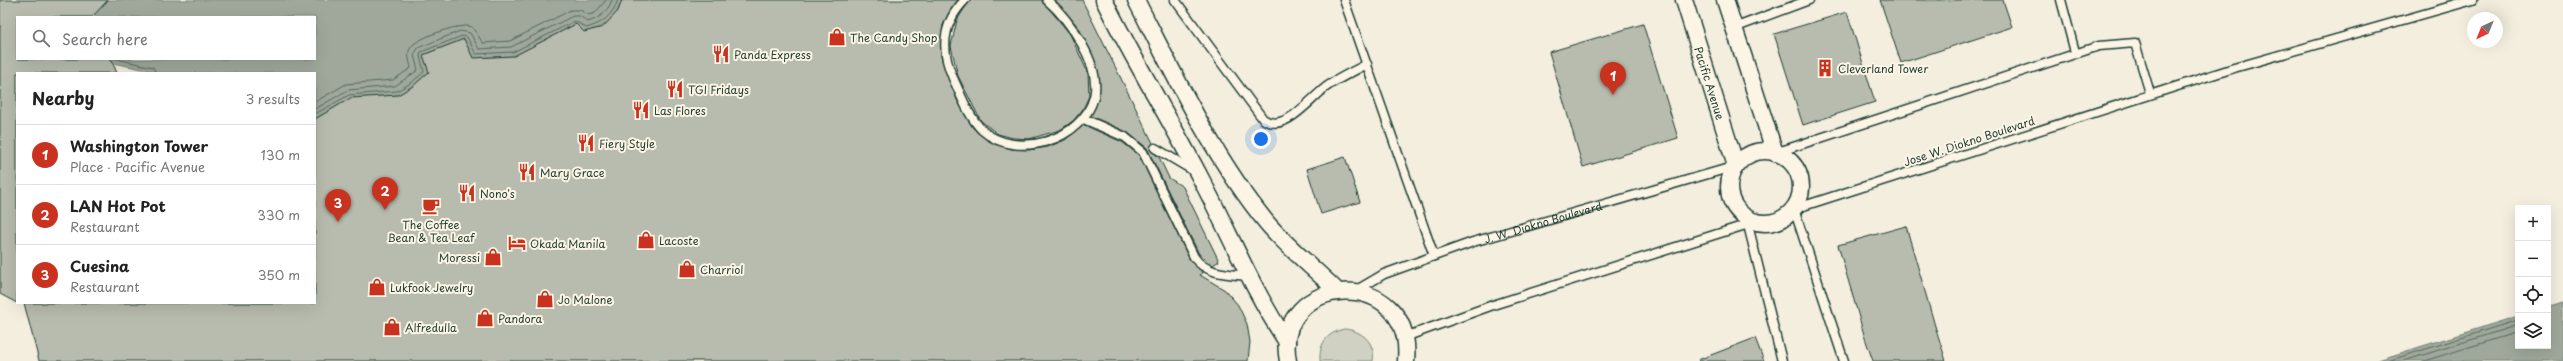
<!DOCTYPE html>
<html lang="en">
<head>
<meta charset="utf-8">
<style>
  :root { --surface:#fff; --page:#f2f2f2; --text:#222; --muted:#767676; --line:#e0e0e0; --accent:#c8321e }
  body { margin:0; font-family:"Playpen Sans",sans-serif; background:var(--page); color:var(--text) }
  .controls { position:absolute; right:12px; bottom:12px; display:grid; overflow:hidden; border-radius:0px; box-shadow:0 4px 16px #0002 }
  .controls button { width:36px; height:36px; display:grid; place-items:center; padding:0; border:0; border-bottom:1px solid var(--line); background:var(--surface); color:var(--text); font:20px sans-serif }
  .compass { position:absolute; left:2467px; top:12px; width:36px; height:36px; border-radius:50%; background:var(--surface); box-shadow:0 4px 16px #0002; rotate:223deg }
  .you { position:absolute; left:1261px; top:139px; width:14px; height:14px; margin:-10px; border:3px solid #fff; border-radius:50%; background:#1a73e8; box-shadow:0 0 0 6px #1a73e833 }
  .badge { display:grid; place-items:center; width:26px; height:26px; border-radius:50%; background:var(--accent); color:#fff; font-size:13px; font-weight:700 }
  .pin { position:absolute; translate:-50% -33px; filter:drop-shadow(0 1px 2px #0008) }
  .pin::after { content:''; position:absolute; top:21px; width:14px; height:12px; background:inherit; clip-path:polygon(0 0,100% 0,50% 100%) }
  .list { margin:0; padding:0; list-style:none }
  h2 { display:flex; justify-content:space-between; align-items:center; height:52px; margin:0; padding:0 16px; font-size:17px }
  h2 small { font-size:13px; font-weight:400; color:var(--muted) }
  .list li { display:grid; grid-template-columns:26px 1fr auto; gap:12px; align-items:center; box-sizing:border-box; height:60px; padding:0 16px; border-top:1px solid var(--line) }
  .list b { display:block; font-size:15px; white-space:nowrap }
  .list p { margin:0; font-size:13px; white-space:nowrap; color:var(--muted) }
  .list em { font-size:13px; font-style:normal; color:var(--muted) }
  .icon { flex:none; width:22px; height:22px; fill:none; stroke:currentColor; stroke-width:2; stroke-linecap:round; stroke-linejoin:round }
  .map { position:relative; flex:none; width:2563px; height:361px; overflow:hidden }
  .search { position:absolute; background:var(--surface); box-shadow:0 4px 16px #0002; left:16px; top:16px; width:300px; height:44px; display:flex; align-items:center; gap:10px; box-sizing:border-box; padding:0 14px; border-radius:0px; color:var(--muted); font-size:15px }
  .panel { position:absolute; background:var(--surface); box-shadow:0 4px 16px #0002; left:16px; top:72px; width:300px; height:232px; border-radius:0px }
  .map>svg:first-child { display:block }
</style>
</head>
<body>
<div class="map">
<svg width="2563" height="361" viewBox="0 0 2563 361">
  <rect width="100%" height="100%" fill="#f3eede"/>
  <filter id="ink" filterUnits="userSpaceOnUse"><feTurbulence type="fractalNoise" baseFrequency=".025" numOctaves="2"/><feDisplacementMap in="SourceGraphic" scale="8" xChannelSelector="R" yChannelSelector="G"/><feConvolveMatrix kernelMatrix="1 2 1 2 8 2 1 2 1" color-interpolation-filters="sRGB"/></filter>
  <g filter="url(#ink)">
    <path fill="#d0d1c2" stroke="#78877b" d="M1344,329C1361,330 1376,342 1373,361H1320C1319,343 1327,333 1344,329Z"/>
    <path fill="#a0a89b" stroke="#6c7d72" d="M108,0H622C615,21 605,27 584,32L576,24L514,56L473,58L464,39L423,55L429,72L413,86L398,95L351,98L315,119V73H161L113,63L111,59H315V17H95L94,15Z
      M2563,302V361H2375L2518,316V346H2548V306Z"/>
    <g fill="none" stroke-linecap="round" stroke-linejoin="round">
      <path stroke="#53685d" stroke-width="1" d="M116,59L153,67L156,73
        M315,102L346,84L393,80L411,68C410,61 406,54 411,47C418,37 462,22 472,27L483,43L510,41L571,10H580L589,15L595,13L606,0
        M315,109L348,90L395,86L418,70L414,55L418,48L460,31L470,33L479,49L511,47L573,16H580L587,22C599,19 608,12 612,0
        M315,114L349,95L397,91L411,83L424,72L420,56L421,52L462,36L467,37L476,54L513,52L575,21L586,28C602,24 612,16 618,0
        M2388,361L2518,320
        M2404,361L2518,325
        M2424,361L2518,332"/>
    </g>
    <path fill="#b8bcae" stroke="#1f3d34" d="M0,0H108L92,17H17V59H111L117,73H17V303L0,294Z
      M622,0H958L943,25L941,57L957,100L973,128L994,144L1012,149L1029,150L1048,147L1065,140L1084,125L1122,142L1139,155L1190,260L1203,273L1200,275L1225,290L1238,305L1247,324L1250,342L1248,361H39L24,303H315V119L351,98L398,95L413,86L429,72L423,55L464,39L473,58L514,56L576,24L584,32L603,27L618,11Z
      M970,0H1042L1070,34L1088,73L1089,96L1083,109L1073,121L1060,130L1029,139L1013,138L998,134L981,121L958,76L951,46L957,20Z
      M1055,0H1082L1153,143L1150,150L1159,157L1169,178L1183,187L1219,261L1213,265L1199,254L1147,148L1127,132L1091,116L1099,98L1098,70L1079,28Z
      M1880,0H2003L2012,27L1901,63Z
      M1847,12L1875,102L1803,125L1774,34Z
      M1643,24L1678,138L1583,167L1549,52Z
      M1345,157L1360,202L1321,214L1307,169Z
      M1906,226L1935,326L1946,361H1873L1865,338L1838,245Z
      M1755,338L1764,361H1699L1698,360Z"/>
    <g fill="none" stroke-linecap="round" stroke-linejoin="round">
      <g stroke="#1f3d34" stroke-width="11">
        <g id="service">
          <path d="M965,0C943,22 940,49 953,78C961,95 968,116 982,130C1016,161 1083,140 1094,97C1102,66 1070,20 1047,0"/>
          <path d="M1175,0L1263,119C1285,135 1312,96 1329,85C1341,77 1354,71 1367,64"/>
          <path d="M1344,0L1434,256"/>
          <path d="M2061,0L2075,52"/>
          <path d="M1734,28L1809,0"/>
          <path d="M1084,119L1125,137L1143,152L1194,257C1206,275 1230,274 1249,276"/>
          <path d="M1155,148L1194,171"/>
          <path d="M1775,153L2099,46L2135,43L2150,93"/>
          <path d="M1748,225L1782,361"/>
          <path id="s1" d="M1355,291L1384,274L1473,242L1736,166"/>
          <path d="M1405,337L1493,305L1755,222"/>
          <path d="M1844,361L1794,209L2234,68L2473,0"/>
        </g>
      </g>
      <g stroke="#1f3d34" stroke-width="19">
        <g id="minor">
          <path d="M1104,0C1134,61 1170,119 1201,179C1230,234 1253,291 1287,342"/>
          <path d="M1136,0C1175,76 1213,157 1267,223C1288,248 1314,268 1337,291"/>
          <path id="s2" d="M1684,0L1736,166"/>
          <path d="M1725,0L1775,153"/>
          <circle cx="1765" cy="187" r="36"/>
          <path d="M1288,361C1271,273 1415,264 1406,361"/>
        </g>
      </g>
      <use href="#service" stroke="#fcf5e5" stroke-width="8"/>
      <use href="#minor" stroke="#fcf5e5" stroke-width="16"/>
    </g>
  </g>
  <defs>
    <g id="shop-bare" transform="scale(1.38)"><path d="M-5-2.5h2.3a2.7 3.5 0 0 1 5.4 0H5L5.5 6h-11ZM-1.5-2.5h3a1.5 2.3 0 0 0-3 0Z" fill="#c8321e" stroke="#fcf5e5" stroke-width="2.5" paint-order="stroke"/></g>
    <g id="restaurant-bare" transform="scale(1.38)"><path d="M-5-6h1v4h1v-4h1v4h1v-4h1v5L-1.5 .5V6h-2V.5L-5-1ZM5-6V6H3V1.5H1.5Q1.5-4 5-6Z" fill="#c8321e" stroke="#fcf5e5" stroke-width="2.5" paint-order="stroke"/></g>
    <g id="building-bare" transform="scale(1.38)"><path d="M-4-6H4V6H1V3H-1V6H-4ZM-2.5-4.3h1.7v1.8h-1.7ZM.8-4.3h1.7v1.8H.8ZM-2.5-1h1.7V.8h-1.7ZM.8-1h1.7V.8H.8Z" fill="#c8321e" stroke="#fcf5e5" stroke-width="2.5" paint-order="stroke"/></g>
    <g id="cafe-bare" transform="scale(1.38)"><path d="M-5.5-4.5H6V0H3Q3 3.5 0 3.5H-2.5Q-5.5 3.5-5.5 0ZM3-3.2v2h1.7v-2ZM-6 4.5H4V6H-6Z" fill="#c8321e" stroke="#fcf5e5" stroke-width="2.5" paint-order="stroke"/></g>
    <g id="hotel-bare" transform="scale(1.38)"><path d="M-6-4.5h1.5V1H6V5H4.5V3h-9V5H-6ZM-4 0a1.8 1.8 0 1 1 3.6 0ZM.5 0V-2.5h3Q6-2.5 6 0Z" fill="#c8321e" stroke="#fcf5e5" stroke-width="2.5" paint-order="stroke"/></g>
  </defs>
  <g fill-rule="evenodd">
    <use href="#shop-bare" x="837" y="37"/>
    <use href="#restaurant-bare" x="721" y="54"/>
    <use href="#building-bare" x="1825" y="68"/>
    <use href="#restaurant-bare" x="675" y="89"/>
    <use href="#restaurant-bare" x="641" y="110"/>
    <use href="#restaurant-bare" x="586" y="143"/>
    <use href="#restaurant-bare" x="527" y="172"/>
    <use href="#restaurant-bare" x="467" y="193"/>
    <use href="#cafe-bare" x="431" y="206"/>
    <use href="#shop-bare" x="646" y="240"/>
    <use href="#hotel-bare" x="517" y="243"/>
    <use href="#shop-bare" x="493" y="257"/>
    <use href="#shop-bare" x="687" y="269"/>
    <use href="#shop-bare" x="377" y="287"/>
    <use href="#shop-bare" x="545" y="299"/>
    <use href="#shop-bare" x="485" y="318"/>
    <use href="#shop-bare" x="392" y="327"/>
  </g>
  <g text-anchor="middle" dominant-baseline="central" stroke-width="4" stroke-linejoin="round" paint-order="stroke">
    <g font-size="11" fill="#1f3d34" stroke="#fcf5e5" text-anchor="start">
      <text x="850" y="37">The Candy Shop</text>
      <text x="734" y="54">Panda Express</text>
      <text x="1838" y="68">Cleverland Tower</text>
      <text x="688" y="89">TGI Fridays</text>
      <text x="654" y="110">Las Flores</text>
      <text x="599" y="143">Fiery Style</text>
      <text x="540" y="172">Mary Grace</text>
      <text x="480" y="193">Nono's</text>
      <text x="431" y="224" text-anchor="middle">The Coffee<tspan x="431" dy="13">Bean &amp; Tea Leaf</tspan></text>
      <text x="659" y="240">Lacoste</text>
      <text x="530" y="243">Okada Manila</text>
      <text x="480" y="257" text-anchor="end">Moressi</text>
      <text x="700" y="269">Charriol</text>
      <text x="390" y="287">Lukfook Jewelry</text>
      <text x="558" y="299">Jo Malone</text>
      <text x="498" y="318">Pandora</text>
      <text x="405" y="327">Alfredulla</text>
    </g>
    <g font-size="11" fill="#1f3d34" stroke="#fcf5e5">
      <text stroke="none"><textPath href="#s2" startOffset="87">Pacific Avenue</textPath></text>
      <text transform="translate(1969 141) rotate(-18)">Jose W. Diokno Boulevard</text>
      <text stroke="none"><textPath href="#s1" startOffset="201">J. W. Diokno Boulevard</textPath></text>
    </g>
  </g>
</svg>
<div class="controls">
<button>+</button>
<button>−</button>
<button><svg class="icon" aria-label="locate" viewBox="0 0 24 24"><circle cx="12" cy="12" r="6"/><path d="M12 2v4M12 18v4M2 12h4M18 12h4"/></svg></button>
<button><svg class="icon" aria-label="layers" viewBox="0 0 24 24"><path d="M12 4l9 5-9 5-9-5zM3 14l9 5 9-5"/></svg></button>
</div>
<svg class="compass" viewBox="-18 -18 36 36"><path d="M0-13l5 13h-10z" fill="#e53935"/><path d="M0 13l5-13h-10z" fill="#767676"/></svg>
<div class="you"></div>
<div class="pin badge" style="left:1613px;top:95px">1</div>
<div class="pin badge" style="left:385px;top:210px">2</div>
<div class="pin badge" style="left:338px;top:222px">3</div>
<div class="search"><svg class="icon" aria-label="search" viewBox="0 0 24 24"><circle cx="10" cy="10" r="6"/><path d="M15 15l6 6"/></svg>Search here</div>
<section class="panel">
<h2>Nearby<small>3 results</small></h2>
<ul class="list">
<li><span class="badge">1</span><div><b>Washington Tower</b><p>Place · Pacific Avenue</p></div><em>130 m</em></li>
<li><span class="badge">2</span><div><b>LAN Hot Pot</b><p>Restaurant</p></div><em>330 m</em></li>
<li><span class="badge">3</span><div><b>Cuesina</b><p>Restaurant</p></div><em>350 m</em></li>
</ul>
</section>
</div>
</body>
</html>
